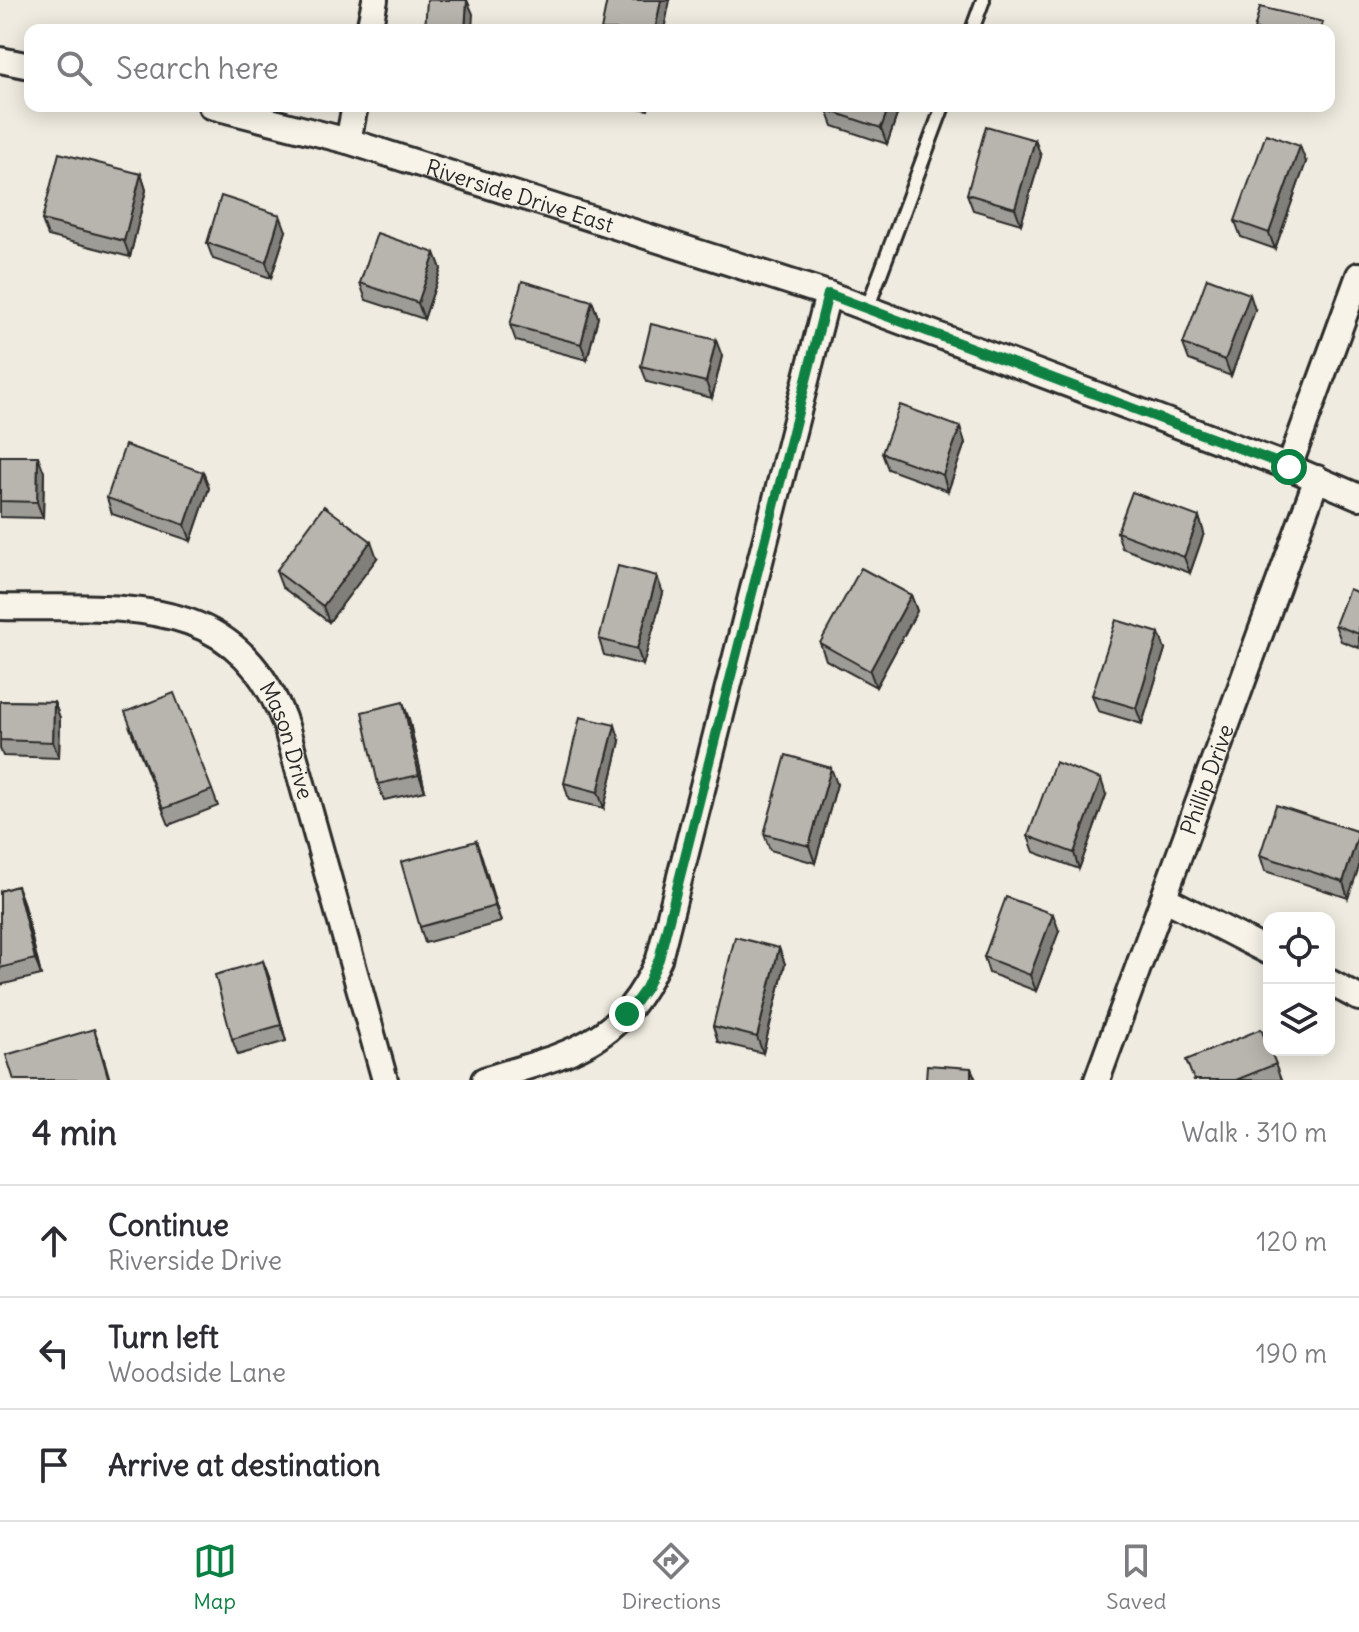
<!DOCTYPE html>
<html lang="en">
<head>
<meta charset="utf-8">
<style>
  :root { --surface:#fff; --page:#f2f2f3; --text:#2b2b33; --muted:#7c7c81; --line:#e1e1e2; --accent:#0b8043 }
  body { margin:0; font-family:Delius,sans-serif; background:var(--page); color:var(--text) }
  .controls { position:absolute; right:24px; bottom:24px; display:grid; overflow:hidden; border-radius:16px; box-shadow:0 4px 20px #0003 }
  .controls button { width:72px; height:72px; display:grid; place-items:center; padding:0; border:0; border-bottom:2px solid var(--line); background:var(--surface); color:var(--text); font:40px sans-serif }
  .stop { position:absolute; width:24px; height:24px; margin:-18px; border:6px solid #0b8043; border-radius:50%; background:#fff }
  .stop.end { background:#0b8043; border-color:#fff; box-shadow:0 2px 8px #0008 }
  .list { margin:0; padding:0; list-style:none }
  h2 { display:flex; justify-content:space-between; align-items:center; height:104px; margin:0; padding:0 32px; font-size:34px }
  h2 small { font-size:26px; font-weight:400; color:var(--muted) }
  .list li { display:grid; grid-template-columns:52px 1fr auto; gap:24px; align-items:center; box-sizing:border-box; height:112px; padding:0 32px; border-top:2px solid var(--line) }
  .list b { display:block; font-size:30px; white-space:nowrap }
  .list p { margin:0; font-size:26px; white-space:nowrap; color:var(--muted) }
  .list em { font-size:26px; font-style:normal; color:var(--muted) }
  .icon { flex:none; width:44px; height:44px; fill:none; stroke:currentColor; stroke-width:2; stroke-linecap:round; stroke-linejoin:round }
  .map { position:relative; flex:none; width:1359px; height:1080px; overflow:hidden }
  .search { position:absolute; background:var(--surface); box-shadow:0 4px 20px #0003; left:24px; right:24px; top:24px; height:88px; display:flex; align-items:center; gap:20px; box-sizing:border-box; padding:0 28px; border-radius:16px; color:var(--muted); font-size:30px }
  .sheet { height:440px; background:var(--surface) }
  nav { display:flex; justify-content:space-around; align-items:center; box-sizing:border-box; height:112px; border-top:2px solid var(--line); background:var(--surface); font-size:22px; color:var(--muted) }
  nav a { display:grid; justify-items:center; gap:4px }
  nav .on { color:var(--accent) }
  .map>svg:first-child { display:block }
</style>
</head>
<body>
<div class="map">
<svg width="1359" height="1080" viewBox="0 0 1359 1080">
  <rect width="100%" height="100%" fill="#efebe0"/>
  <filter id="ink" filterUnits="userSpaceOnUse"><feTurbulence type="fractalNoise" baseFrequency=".0125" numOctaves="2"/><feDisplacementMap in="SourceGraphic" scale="16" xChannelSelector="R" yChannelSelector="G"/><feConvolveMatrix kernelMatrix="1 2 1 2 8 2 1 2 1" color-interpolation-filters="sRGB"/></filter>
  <g filter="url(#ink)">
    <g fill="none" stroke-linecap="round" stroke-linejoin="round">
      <g stroke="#2b2b2b" stroke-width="18">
        <path id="lane" d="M972,30L983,0
          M867,309L943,106"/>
      </g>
      <g stroke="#2b2b2b" stroke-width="30">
        <g id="street">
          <path d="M369,30L375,0"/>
          <path d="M0,60L30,66"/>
          <path id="s1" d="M211,106L348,141L828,294L1289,467L1359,497"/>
          <path d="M348,141L355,106"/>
          <path d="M1289,467L1359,275"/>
          <path id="s2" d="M0,607C120,610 236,588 286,726L385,1080"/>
          <path d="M1164,898L1269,952"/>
          <path d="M1329,982L1359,998"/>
          <path d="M484,1080C569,1053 620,1047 659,959L828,294"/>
          <path id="s3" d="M1097,1080L1317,478"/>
        </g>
      </g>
      <use href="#lane" stroke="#f7f3e8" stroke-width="12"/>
      <use href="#street" stroke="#f7f3e8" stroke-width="24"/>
    </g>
    <path fill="#9e9c96" stroke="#2b2b2b" stroke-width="2" d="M630,106H649L648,110Z
      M829,106H900L887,144L833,126L827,110Z
      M1035,140L1041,156L1021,224L973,210L967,194Z
      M1306,162L1275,249L1241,237L1235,221Z
      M141,174L146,190L130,257L48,236L42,220Z
      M286,231L271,278L213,259L207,243Z
      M435,253L441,269L424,319L366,300L360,283Z
      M592,301L598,317L587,360L516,341L510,325Z
      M1255,310L1231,376L1189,360L1183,344Z
      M722,356L712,398L647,382L641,366Z
      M960,427L965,443L948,491L888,469L882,453Z
      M0,456L44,472L43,518L0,517Z
      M203,472L209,488L191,541L112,514L107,498Z
      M1199,517L1204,533L1190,573L1122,548L1117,532Z
      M377,558L329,622L282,587L276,571Z
      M663,593L643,665L604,655L599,639Z
      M1359,593V648L1341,641L1335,625Z
      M911,595L917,611L876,687L826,660L820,643Z
      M1165,649L1142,724L1098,711L1092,695Z
      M0,701L54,702L60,718L59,758L3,756L0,749Z
      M409,719L425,791L384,800L378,784Z
      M130,728L212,790L218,806L169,825Z
      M620,741L604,808L569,800L564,783Z
      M837,784L815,863L770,850L764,834Z
      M1106,795L1079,869L1034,852L1028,836Z
      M1359,832L1348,898L1265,871L1260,855Z
      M476,841L501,922L425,943L420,927Z
      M17,886L23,902L41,975L0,985V891Z
      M1059,931L1036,991L989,973L984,957Z
      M779,948L785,964L763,1053L718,1042L713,1026Z
      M263,961L269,977L286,1041L238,1055L232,1039Z
      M1270,1050L1281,1080H1193Z"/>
    <path fill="#817f7a" stroke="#2b2b2b" stroke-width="2" d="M467,0L473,14L472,30H465Z
      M661,0H670L664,30H655Z
      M889,106H900L887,144L881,128Z
      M1035,140L1041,156L1021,224L1015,208Z
      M1300,146L1306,162L1275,249L1269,233Z
      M141,174L146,190L130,257L124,241Z
      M280,215L286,231L271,278L266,262Z
      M435,253L441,269L424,319L418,303Z
      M1250,294L1255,310L1231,376L1225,360Z
      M592,301L598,317L587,360L581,344Z
      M716,340L722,356L712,398L706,382Z
      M960,427L965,443L948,491L943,475Z
      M38,456L44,472L43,518L37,502Z
      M203,472L209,488L191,541L185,525Z
      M1199,517L1204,533L1190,573L1184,557Z
      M371,541L377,558L329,622L323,606Z
      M657,576L663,593L643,665L637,649Z
      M911,595L917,611L876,687L870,671Z
      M1159,633L1165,649L1142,724L1136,708Z
      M54,702L60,718L59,758L53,742Z
      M403,702L409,719L425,791L419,775Z
      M615,725L620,741L604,808L598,792Z
      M831,768L837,784L815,863L809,846Z
      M1101,779L1106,795L1079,869L1074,853Z
      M1359,833V867L1348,898L1343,882Z
      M476,841L482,857L501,922L495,906Z
      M17,886L23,902L41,975L35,959Z
      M1053,914L1059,931L1036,991L1030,975Z
      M779,948L785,964L763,1053L757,1037Z
      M263,961L269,977L286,1041L281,1025Z
      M94,1029L100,1045L110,1080H109Z
      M971,1068L976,1080H971Z"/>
    <path fill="#b8b5ae" stroke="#2b2b2b" stroke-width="2" d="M427,0H467L465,30H425Z
      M607,0H661L655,30H601Z
      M1260,7L1323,22L1321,30H1254Z
      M829,106H889L881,128L827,110Z
      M986,126L1035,140L1015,208L967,194Z
      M1266,134L1300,146L1269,233L1235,221Z
      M59,153L141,174L124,241L42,220Z
      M221,196L280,215L266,262L207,243Z
      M377,233L435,253L418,303L360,283Z
      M1207,278L1250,294L1225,360L1183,344Z
      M522,281L592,301L581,344L510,325Z
      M651,324L716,340L706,382L641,366Z
      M900,405L960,427L943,475L882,453Z
      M125,445L203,472L185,525L107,498Z
      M0,456H38L37,502L0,501Z
      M1132,492L1199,517L1184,557L1117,532Z
      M324,506L371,541L323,606L276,571Z
      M618,566L657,576L637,649L599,639Z
      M861,568L911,595L870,671L820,643Z
      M1349,589L1359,593V634L1335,625Z
      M1116,620L1159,633L1136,708L1092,695Z
      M174,693L212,790L163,809L125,712Z
      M0,701L54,702L53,742L0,740Z
      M403,702L419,775L378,784L362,712Z
      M580,717L615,725L598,792L564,783Z
      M786,755L831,768L809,846L764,834Z
      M1055,762L1101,779L1074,853L1028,836Z
      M1276,805L1359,832L1343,882L1260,855Z
      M476,841L495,906L420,927L401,862Z
      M17,886L35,959L0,968V891Z
      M1006,897L1053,914L1030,975L984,957Z
      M735,937L779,948L757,1037L713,1026Z
      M263,961L281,1025L232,1039L215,975Z
      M94,1029L109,1080H14L6,1055Z
      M1261,1029L1276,1064L1236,1080H1194L1186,1060Z
      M927,1065L971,1068V1080H926Z"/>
  </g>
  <g fill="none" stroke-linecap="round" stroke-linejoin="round" filter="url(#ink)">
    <path stroke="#0b8043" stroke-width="10" d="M627,1014L646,988L659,959L828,294L1289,467"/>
  </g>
  <g text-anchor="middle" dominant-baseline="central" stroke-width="6" stroke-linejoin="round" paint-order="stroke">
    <g font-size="22" fill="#2b2b2b" stroke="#f7f3e8">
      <text stroke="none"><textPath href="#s1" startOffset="322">Riverside Drive East</textPath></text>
      <text stroke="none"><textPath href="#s2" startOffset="352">Mason Drive</textPath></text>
      <text stroke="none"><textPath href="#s3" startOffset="320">Phillip Drive</textPath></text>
    </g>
  </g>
</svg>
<div class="controls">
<button><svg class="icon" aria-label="locate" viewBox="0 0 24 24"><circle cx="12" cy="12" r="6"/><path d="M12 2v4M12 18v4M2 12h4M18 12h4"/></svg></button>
<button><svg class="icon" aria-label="layers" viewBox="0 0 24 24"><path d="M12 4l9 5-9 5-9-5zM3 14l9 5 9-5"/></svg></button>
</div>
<div class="stop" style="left:1289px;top:467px"></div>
<div class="stop end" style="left:627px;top:1014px"></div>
<div class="search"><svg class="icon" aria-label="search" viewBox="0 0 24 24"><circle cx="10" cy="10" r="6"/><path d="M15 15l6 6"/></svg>Search here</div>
</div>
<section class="sheet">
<h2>4 min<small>Walk · 310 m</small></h2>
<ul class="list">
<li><svg class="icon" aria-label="ahead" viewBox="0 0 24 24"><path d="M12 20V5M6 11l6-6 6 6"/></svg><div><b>Continue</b><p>Riverside Drive</p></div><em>120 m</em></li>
<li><svg class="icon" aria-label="left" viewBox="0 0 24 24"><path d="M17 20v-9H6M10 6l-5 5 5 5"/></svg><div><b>Turn left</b><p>Woodside Lane</p></div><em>190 m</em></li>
<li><svg class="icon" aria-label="arrive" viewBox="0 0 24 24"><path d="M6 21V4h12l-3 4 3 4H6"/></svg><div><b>Arrive at destination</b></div></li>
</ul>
</section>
<nav>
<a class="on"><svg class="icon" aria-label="map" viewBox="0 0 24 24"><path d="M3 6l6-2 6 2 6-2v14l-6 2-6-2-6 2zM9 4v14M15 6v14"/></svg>Map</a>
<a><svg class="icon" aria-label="directions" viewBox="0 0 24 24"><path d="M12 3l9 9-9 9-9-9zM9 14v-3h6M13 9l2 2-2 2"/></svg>Directions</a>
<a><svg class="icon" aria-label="saved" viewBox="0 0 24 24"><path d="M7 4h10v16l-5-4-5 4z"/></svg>Saved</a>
</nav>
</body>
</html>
